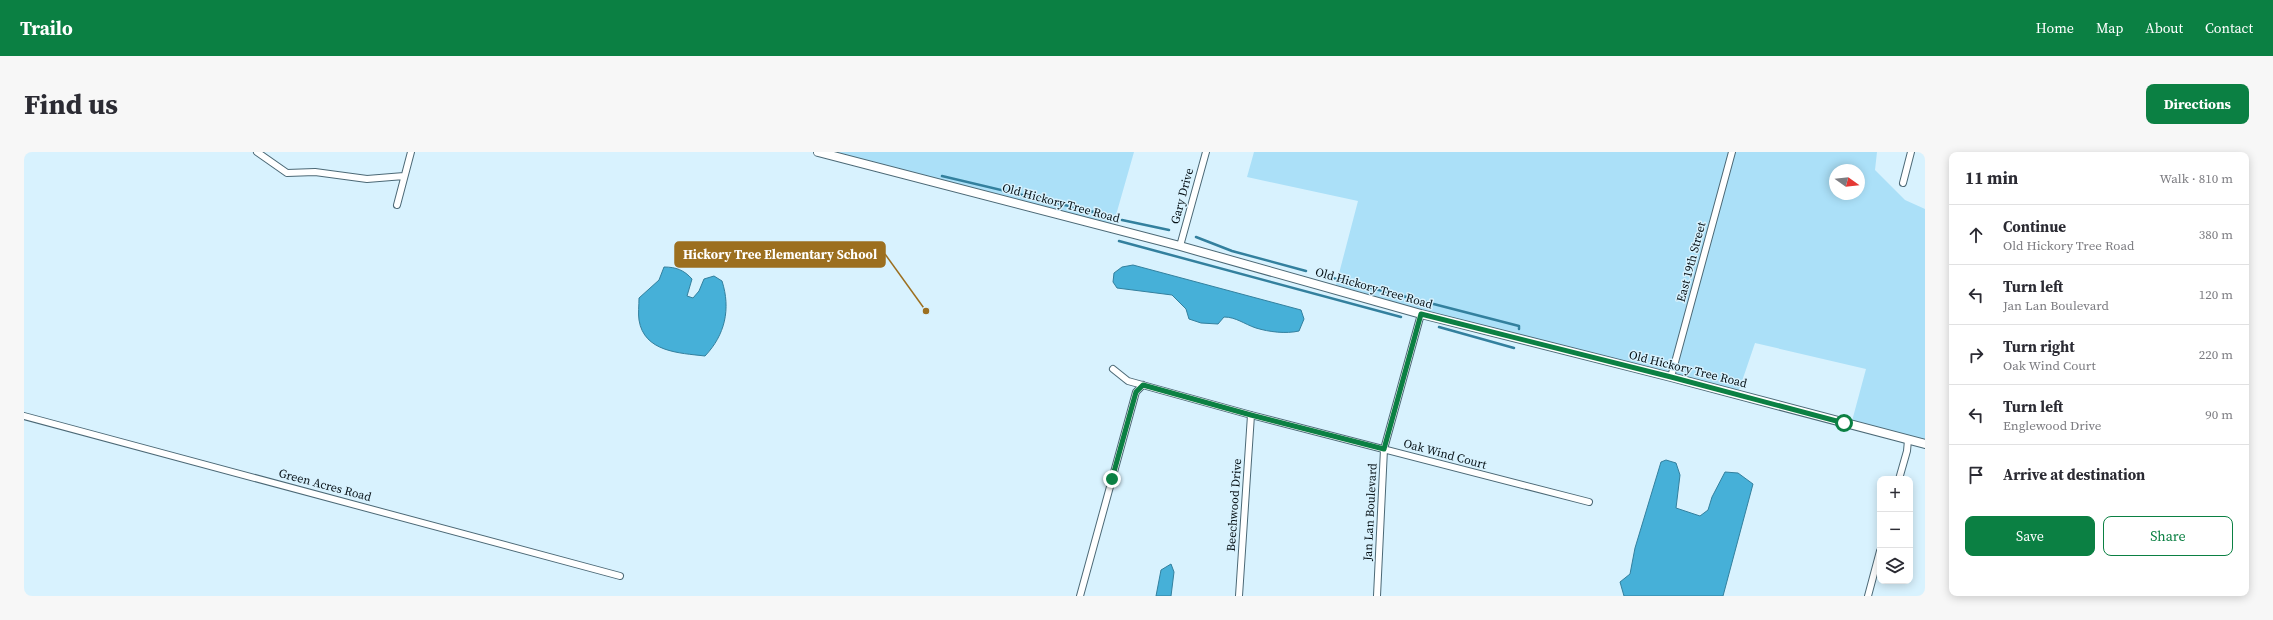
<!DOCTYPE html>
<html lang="en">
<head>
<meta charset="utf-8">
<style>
  :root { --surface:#fff; --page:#f7f7f7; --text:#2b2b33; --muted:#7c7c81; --line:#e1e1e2; --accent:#0b8043 }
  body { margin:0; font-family:"Source Serif 4",serif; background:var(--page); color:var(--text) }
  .controls { position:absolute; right:12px; bottom:12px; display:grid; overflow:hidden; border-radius:8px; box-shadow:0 2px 10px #0003 }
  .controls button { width:36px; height:36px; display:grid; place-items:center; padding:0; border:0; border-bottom:1px solid var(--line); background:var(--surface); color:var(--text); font:20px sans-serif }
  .compass { position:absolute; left:1805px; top:12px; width:36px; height:36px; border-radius:50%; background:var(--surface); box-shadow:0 2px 10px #0003; rotate:105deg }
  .stop { position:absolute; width:12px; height:12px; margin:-9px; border:3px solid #0b8043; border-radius:50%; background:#fff }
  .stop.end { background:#0b8043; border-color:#fff; box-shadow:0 1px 4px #0008 }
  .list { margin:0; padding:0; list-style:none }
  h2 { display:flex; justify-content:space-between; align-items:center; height:52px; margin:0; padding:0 16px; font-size:17px }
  h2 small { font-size:13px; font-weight:400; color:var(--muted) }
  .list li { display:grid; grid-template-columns:26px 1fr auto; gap:12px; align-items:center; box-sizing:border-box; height:60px; padding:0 16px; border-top:1px solid var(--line) }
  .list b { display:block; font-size:15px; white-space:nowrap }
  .list p { margin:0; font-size:13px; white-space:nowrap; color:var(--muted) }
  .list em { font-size:13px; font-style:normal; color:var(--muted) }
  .actions { display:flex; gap:8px; padding:12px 16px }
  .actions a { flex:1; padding:9px 0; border:1px solid var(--accent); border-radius:8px; text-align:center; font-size:14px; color:var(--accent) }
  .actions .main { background:var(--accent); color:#fff }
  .icon { flex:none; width:22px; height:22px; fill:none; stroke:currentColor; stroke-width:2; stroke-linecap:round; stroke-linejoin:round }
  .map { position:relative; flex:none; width:1901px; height:444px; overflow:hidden; border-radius:8px }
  header { display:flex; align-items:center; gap:24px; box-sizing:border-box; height:56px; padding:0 20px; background:var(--accent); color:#fff }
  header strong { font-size:19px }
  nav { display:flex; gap:22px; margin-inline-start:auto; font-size:14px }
  .intro { display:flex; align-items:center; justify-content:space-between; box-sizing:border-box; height:96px; padding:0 24px }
  h1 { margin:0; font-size:28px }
  .button { padding:10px 18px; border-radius:8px; background:var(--accent); color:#fff; font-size:14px; font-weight:700 }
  main { display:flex; gap:24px; padding:0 24px }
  aside { flex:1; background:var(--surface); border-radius:8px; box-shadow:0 2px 10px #0003 }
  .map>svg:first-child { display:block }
</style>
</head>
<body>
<header>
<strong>Trailo</strong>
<nav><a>Home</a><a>Map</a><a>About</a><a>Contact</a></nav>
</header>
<div class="intro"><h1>Find us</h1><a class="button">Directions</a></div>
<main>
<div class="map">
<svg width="1901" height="444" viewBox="0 0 1901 444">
  <rect width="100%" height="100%" fill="#d8f2fe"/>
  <path fill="#abe0f8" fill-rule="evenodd" d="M810,0H1110L1092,63L1086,72Z
    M1230,0H1853L1851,18L1881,48L1901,57V288L1828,269L1842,217L1731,191L1715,238L1398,158L1312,133L1334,49L1223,25ZM1811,18H1835V42H1811Z"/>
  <path fill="#46b0d8" stroke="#33809e" d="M1109,113L1277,158L1280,167L1275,179C1262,182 1245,180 1232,176C1220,172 1212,165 1200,165L1194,172L1177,171L1165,167L1162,157L1148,143L1093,136L1089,130L1090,121L1098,115Z
    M640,115C652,115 660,118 668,127L663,144L669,146L675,139L680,127L690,124L698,129C707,157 701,183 681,204C655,201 620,200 615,168C614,162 615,153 615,146L635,128Z
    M1642,308L1652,311L1656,323L1652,356L1676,364L1684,358L1688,345L1701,320L1714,321L1729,332L1699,444H1600L1596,430L1606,422L1611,396L1637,310Z
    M1147,412L1150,420L1147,444H1132L1137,418Z"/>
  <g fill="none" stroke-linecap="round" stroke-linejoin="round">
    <path stroke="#33809e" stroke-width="2.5" d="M918,24L1087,64
      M1098,68L1145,78
      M1172,85L1208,99L1282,119
      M1095,89L1377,165
      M1297,123L1495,174V177
      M1415,175L1490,196"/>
    <g stroke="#4c6976" stroke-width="8">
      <path id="minor" d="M233,0L263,21L291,20L343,27L380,24
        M1879,31L1887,0
        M373,53L387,0
        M1156,94L1182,0
        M1089,217L1104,229L1227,263L1565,350
        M1647,225L1708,0
        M0,264L596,424
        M1875,327L1883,299L1884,288
        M1056,444L1112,240L1119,233
        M1215,444L1227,263
        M1353,444L1360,297L1397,162
        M1844,444L1856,399"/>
    </g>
    <g stroke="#4c6976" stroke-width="10">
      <path id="tertiary" d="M794,0L1156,94L1397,162L1647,225L1901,292"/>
    </g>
    <use href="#minor" stroke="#fff" stroke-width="6"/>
    <use href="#tertiary" stroke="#fff" stroke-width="8"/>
  </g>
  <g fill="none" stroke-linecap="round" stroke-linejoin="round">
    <path stroke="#0b8043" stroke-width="5" d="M1088,327L1112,240L1119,233L1227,263L1360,297L1397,162L1647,225L1820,271"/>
  </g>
  <g text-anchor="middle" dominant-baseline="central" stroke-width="3" stroke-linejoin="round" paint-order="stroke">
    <g font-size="12" fill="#061015" stroke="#d8f2fe">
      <text transform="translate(1158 44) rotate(-75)">Gary Drive</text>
      <text transform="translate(1037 51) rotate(15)">Old Hickory Tree Road</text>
      <text transform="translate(1667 110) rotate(-75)">East 19th Street</text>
      <text transform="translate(1350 136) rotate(16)">Old Hickory Tree Road</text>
      <text transform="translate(1664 217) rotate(14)">Old Hickory Tree Road</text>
      <text transform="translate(1421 302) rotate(15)">Oak Wind Court</text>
      <text transform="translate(301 333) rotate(15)">Green Acres Road</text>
      <text transform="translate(1210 353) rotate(-86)">Beechwood Drive</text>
      <text transform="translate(1346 360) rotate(-87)">Jan Lan Boulevard</text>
    </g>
  </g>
  <path fill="none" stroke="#9c6f1f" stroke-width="1.5" d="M902 159L861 102"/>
  <circle fill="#9c6f1f" stroke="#d8f2fe" stroke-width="1.5" cx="902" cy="159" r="4"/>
  <rect fill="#9c6f1f" stroke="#9c6f1f" stroke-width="1.5" x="651" y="90" width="210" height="25" rx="4"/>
  <g font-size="13" text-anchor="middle" font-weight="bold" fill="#fff">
    <text x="756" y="107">Hickory Tree Elementary School</text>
  </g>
</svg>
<div class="controls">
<button>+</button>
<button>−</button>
<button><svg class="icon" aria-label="layers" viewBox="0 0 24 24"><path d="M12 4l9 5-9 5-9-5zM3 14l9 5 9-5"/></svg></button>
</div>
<svg class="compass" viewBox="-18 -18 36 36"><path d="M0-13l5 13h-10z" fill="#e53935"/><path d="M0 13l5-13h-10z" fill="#7c7c81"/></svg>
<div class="stop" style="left:1820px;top:271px"></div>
<div class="stop end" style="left:1088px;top:327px"></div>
</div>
<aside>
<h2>11 min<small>Walk · 810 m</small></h2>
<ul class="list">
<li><svg class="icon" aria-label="ahead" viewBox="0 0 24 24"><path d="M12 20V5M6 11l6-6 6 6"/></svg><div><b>Continue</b><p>Old Hickory Tree Road</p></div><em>380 m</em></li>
<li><svg class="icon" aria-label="left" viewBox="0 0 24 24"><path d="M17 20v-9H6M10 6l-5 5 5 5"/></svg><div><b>Turn left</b><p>Jan Lan Boulevard</p></div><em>120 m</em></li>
<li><svg class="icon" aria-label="right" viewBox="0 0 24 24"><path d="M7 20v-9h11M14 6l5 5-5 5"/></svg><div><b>Turn right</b><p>Oak Wind Court</p></div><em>220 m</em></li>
<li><svg class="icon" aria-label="left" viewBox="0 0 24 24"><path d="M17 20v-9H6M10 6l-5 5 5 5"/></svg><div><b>Turn left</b><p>Englewood Drive</p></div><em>90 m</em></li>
<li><svg class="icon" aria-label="arrive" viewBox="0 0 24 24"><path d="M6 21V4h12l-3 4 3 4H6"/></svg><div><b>Arrive at destination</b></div></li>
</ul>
<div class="actions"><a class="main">Save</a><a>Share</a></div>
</aside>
</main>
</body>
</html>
